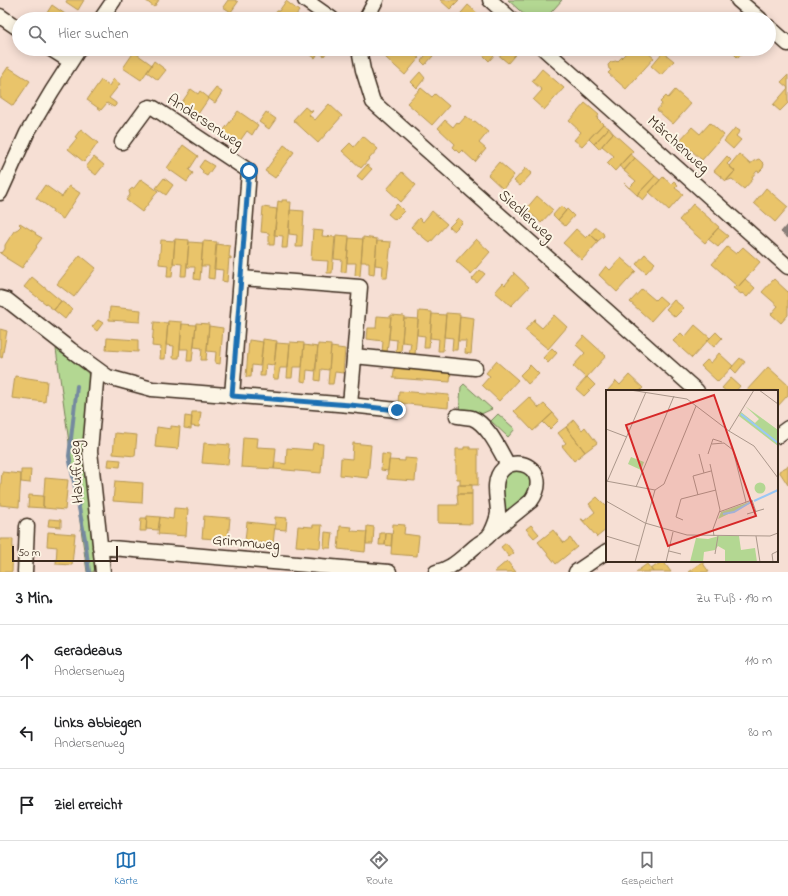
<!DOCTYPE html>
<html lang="de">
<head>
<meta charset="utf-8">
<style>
  :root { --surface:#fff; --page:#f6f6f6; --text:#202124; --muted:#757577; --line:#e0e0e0; --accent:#1f6fb2 }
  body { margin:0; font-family:"Indie Flower",sans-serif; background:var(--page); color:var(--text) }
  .scale { position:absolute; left:12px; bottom:10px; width:106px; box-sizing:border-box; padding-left:4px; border:2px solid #3b2a1e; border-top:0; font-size:11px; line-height:14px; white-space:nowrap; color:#3b2a1e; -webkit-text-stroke:3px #fcf5e5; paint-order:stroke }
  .stop { position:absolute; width:12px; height:12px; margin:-9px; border:3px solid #1f6fb2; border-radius:50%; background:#fff }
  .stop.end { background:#1f6fb2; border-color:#fff; box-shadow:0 1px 4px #0008 }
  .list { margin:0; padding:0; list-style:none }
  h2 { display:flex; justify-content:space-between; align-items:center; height:52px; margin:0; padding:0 16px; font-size:17px }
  h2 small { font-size:13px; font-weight:400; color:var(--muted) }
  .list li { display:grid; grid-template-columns:26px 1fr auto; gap:12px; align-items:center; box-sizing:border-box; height:72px; padding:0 16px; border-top:1px solid var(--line) }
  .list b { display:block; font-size:15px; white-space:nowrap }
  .list p { margin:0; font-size:13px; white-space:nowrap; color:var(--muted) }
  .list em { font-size:13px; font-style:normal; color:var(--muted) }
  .icon { flex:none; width:22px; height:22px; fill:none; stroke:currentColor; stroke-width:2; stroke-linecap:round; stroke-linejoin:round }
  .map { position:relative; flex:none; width:788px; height:572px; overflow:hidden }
  .search { position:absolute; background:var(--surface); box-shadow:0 2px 10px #0003; left:12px; right:12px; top:12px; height:44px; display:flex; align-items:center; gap:10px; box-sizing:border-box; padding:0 14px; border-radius:22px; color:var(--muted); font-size:15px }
  .sheet { height:268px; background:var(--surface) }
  nav { display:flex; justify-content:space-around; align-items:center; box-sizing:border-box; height:56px; border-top:1px solid var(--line); background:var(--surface); font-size:11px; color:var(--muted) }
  nav a { display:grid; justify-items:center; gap:2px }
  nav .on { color:var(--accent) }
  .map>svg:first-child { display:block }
</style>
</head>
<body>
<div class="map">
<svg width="788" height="572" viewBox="0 0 788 572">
  <rect width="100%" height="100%" fill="#f6dfd4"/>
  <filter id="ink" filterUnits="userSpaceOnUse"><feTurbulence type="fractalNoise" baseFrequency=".025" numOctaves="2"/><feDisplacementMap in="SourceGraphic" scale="8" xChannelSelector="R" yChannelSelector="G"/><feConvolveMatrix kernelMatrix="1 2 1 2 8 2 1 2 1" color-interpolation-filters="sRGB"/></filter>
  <g filter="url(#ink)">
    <path fill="#b3d792" stroke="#778058" d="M508,0H562L545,19H529Z
      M56,349L88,373L90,381L87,405L84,453L85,474L91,534L96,564V568L93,572H87Z
      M464,384L492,409L479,415L459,413L461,387Z
      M498,414L515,429L508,437L491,421Z
      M514,470L525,471L532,478L529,494L508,511L502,506C503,493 500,476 514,470Z"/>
    <path fill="#e9c46a" stroke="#b59653" d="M67,0H84L78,10L66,2Z
      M145,0H159L154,7Z
      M228,0H235L238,2L231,12L223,7Z
      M440,0H459L450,9Z
      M286,1L299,11L294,18L296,19H267L269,15L273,18L277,11H279Z
      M52,5L68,16L69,14L76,19H43Z
      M468,5L484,19H456Z
      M303,49H334L332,51L329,49L324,56L319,52L315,58Z
      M392,49H395L399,53L403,49H409L419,58L405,75L386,58V55Z
      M477,49H520L508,63L496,53L489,61Z
      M630,49H643L654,58L626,89L608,73L611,70L609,69L608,65L611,62L616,61L617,62Z
      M729,49H746L738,58Z
      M134,52L152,65L141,80L123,68Z
      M428,52L433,56L425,65L421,61Z
      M663,52L674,61L661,75L651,66Z
      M154,61L166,70L158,80L147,72Z
      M8,67L30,81L13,106L0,97V79Z
      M542,69L564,88L544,110L533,100L542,90L532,81Z
      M420,72L425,78L417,88L411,82Z
      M788,75V103L780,111L773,105L788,88L781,82Z
      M113,79L120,84L109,98L116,103V105L114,107L112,106L107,103L101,110L87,100L101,80L109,86Z
      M216,88L222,92L215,103L208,98Z
      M421,88L432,97L435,94L449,106L432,125L407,103Z
      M191,89L198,94L200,91L209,98L198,114L189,108L187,110L180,105Z
      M675,90L691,104L673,124L657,110L662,104L660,102L666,96L668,98Z
      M585,103L599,115L597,118L603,124L582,146L574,140L581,132L569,121Z
      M329,104L342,116L318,143L293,120L305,107L310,111L311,110L313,111L309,115L315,120Z
      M238,111L258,125L252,135L247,131L237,145L221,134Z
      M266,112L276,119L269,129L259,122Z
      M466,116L473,122L475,121L488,132L479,143L486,149L475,162L462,150L459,153L453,147L455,144L438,128L445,120L453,127L457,122L459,124Z
      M710,123L724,135L702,160L680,140L692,127L700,134Z
      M603,124L609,128L594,144L589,139Z
      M609,128L613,133L599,149L594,144Z
      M735,128L740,131L736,136L741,140L733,149L724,141Z
      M81,129L98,143L84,162L68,149L77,138L75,137Z
      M613,133L633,151L615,171L607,163L614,156L602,146Z
      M363,136L378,149L361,168L342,151L350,143L354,147Z
      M183,145L198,156L189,170L193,173L187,182L167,168Z
      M284,145L294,152L275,178L265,171Z
      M630,154L635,158L624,170L619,166Z
      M739,154L750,164L754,161L759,159L764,164L763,168L759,172L757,171L752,177L753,179L744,189L732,179L726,181L735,171L729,166Z
      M727,156L731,160L727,164L735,171L726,181L714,171Z
      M94,157L104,165L96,175L86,167Z
      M635,158L655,176L637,195L624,183L629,188L636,181L624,171Z
      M204,160L214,166L207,176L202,173L203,171L199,167Z
      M499,162L514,175L503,189L488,175Z
      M367,165L372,169L362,180L357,176Z
      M526,168L532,173L520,186L514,181Z
      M402,172L416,185L401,202L387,189Z
      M655,176L660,180L643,200L637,195Z
      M663,177L671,184L674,181L678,185L675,188L683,194L669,210L649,192Z
      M164,178L173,185L166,195L156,188Z
      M141,179L158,191L142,212L126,200L130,195L129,191L131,189L134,188Z
      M45,185L62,197L69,186L80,193L63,219L52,212L53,210L36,198Z
      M766,188L788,207L775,222L754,203Z
      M537,196L553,210L541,223L526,209Z
      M282,200H287V202H291L287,248H282L283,236L274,235L278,201L282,202Z
      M397,204L404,211L395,220L388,214Z
      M693,204L719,227L705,243L679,220Z
      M561,206L566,211L558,220L553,215Z
      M263,207L277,209L274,245H269V233L261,232Z
      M567,209L574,216L565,226L558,220Z
      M290,210L304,211L302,247H296L297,235L289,234Z
      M432,211L447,224L430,243L411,227L419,218L423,222Z
      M458,218L463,222L454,231L449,227Z
      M20,223L36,233L35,234L42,238L36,246L37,247L22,268L6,258H7L0,253L1,252L2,253L5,249V245L14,231L18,229L21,226L19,224Z
      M595,228H597L603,233L604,236L598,241L590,234Z
      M718,228L728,236L718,247L708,239Z
      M576,229L586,238L590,234L598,242L582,260L563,243Z
      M313,230L323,231L322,236L335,237L332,273H327L328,261L311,260Z
      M336,235L349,236L346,272H341L342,260L334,259Z
      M363,237L377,239L374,275L369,274V262H361Z
      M349,238L363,239L360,276L355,275L356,263H347Z
      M175,239L189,240L186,276H181L182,264L173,263Z
      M476,239L490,252L471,274L456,261Z
      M161,240L175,241L172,277H167L168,265L159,264Z
      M203,241L217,242L214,279L208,278L209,266H201Z
      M377,241L391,242L387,278H382L383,266L375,265Z
      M189,242L203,243L200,280L194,279L195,267H187Z
      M216,244L230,246L229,257H231V259L229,258L227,282L222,281L223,270L214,269Z
      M727,247L736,254L743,247L760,262L738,287L712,264Z
      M645,254L655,263L646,273L636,264Z
      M80,255L96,268L74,297L57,284Z
      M621,258L636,271L617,292L599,275L606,266L610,270Z
      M480,270L485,274L477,283L472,279Z
      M513,272L529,287L511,306L495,292L503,283L505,285L514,274Z
      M32,277L61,301L54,310L24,287Z
      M745,279L755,288L747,297L742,293L741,294L733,288L736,285L738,287Z
      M774,279L788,292V315L781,323L771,314L778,306L762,292Z
      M642,289L655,300L659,296L667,303L651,321L630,302Z
      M674,300L684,308L675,317L666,309Z
      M61,301L72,309L65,319L54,310Z
      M110,307L141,310L140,322L109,320Z
      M419,311L432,312L429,348H424L425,336L417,335Z
      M446,313L460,314L457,350H452L453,338L444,337Z
      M432,314L446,315L443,351H438L439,339L430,338Z
      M391,315L404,316L401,352H396L397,340L389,339Z
      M554,315L567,327L548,349L525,330L535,319H536L534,321L542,328Z
      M377,316L391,317L387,353H382L383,341L367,339L368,328H376Z
      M460,316L474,318L471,354L465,353L466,341H458Z
      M404,318L418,319L415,355H409L411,343L402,342Z
      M98,320L103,323L97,331L92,327Z
      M168,321L182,322L179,358H173L174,346L166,345Z
      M154,322L168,323L165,359H160L161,347L152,346Z
      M196,323L209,324L206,360H201L202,348L194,347Z
      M182,324L196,325L192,361H187L188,349H180Z
      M695,325L710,338L692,358L673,341L681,333L685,337Z
      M209,326L223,328L220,364L215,363L216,352L207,351Z
      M0,329L7,331L2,358L0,357Z
      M716,332L722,338L714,347L707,341Z
      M584,336L606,356L586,378L573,366L585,353L576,345Z
      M107,338L138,340V352L106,350Z
      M263,339L277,341L274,365L266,364L265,376H260Z
      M249,340L263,342L260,366L252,365L251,377H246Z
      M290,342L304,343L302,367H293L292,378H287Z
      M276,343L290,344L288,368H280L278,379H273Z
      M318,344L331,345L329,370L321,369L320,381L315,380Z
      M304,345L318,347L315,371L307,370L306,382L301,381Z
      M331,347L345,349L343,373L335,372L333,384H328Z
      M552,348L557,353L548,363L543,358Z
      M719,353L733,366L718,382L701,366L707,360L711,363Z
      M740,358L745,362L736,373L731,368Z
      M496,361L518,380L499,401L482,385L490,376L486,373Z
      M395,365L451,370L450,382L393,378Z
      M530,365L539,374L528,384L520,375Z
      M768,367L788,385V395L777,407V391H746Z
      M629,375L643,388L640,391H609L608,390L616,381L620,385Z
      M15,376L47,381L45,402L12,398Z
      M587,377L595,385L584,396L576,389Z
      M731,378L740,386L736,391H726L722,388Z
      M399,391L449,395L448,408L398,403Z
      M529,397L539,408L544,404L553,413L533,431L514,411Z
      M192,412H201L199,427L191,426Z
      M553,413L559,420L550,429L543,422Z
      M185,416L192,417L191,429L184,428Z
      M574,420L582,430L585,427L597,443L585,452L566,427Z
      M171,426L180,427L178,449L155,447L157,427L171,429Z
      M566,427L585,452L574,461L562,446L566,443L558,433Z
      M115,433L137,435L135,456L113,454Z
      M243,437L258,438L257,447L276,448L274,469L241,467Z
      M204,443L230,445L228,465L202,463Z
      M313,443L323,444L321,473L274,469L275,462L286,464L287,448L312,450Z
      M353,443L371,445L368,478L340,475L341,458L352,459Z
      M464,447H470V449H478V485H460V479H457L456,474V449H464Z
      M382,454L390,455L388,471L381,470Z
      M405,458L417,459L415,481L387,479L389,460L405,461Z
      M109,459L121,460L120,467L108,466Z
      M788,466V485L779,471Z
      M21,470H31L30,483L21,482Z
      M2,472L21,474L19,507L0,505V493Z
      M45,478L68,480L65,510L44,508V506H43Z
      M115,481L143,483L142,503L113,501Z
      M458,485H472V494H458Z
      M457,494H472V524L438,523V505H458Z
      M29,495L43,496V506H44V508L28,507Z
      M597,497L607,507V529L597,537L581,519H582L584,521L595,512L589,504Z
      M174,508L188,509L186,536L158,534L160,517L173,519Z
      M147,516L160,517L158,530L146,529Z
      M204,516L230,518L228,540L202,538Z
      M275,517L287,518L286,530L275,529Z
      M141,518H147L146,531H140Z
      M49,519L61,520V527L48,526Z
      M247,522L275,525L273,544L245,541Z
      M393,524L405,525L404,534L419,536L417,556L391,554Z
      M313,525H322L320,548L296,546L298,526L313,527Z
      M531,525L539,534L534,538L526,529Z
      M340,526L352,527L351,531L367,532L365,552L338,549Z
      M367,526L374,527L373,544H366Z
      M553,530L564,543L570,538L577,547L556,564L538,542Z
      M48,532L75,534L72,565L56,564L57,547L47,546Z
      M325,532L333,533L331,548H324Z
      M380,533H386L385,545H379Z
      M386,533L392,534L391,546L385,545Z
      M0,539H13L12,572H0Z
      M506,543L514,553L509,557L501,547Z
      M507,561L516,572H494Z
      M663,561L671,572H653L651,569Z
      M702,562L709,572H688Z
      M647,564L653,572H636Z"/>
    <path fill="#8a817c" stroke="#726760" d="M788,224V238L781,232Z"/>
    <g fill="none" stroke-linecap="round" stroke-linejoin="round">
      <path stroke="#74899f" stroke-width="4" d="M77,386L69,456L85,539L89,572"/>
      <g stroke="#3b2a1e" stroke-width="17">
        <path id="minor" d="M305,0L332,19
          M490,0L511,19
          M738,0L760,19
          M0,16L19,29
          M101,19L114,0
          M366,19L376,0
          M769,27L788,44
          M51,49L70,61
          M359,49L363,70L373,102L697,391
          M544,49L788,267
          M122,142L147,108L150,107L154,108L249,171L232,396
          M0,193L27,133L52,91L79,49
          M242,278L360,287L350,405
          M0,298L7,300L71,350L108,377L152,389L350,405L397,410
          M354,356L475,368
          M97,370L90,451L103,572
          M457,416C462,417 468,417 472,418C488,424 500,451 508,465
          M777,436L788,428
          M100,547L389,572
          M25,572L27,526
          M436,572C441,571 446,569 451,566C460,561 468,552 477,545C481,542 488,538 491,533C494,527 497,520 498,513C498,500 491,480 503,469C513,459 533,463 537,478C539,486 536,494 531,501L490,534
          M576,572L607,551"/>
      </g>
      <use href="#minor" stroke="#fcf5e5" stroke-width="14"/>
    </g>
  </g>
  <g fill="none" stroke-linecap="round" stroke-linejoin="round" filter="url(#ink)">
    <path stroke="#1f6fb2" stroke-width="5" d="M249,171L232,396L350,405L397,410"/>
  </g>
  <g text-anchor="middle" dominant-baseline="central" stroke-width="4" stroke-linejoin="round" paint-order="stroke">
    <g font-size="16" fill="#3b2a1e" stroke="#fcf5e5">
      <text transform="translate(205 122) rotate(33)">Andersenweg</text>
      <text transform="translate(678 145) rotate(42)">Märchenweg</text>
      <text transform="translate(526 216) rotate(42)">Siedlerweg</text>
      <text transform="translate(77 472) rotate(-93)">Hauffweg</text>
      <text transform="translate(246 543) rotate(5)">Grimmweg</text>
    </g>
  </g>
  <g transform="translate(606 390)">
    <rect width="172" height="172" fill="#f6dfd4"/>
    <path d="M139,16L172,40V56L133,26L135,22L149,33L153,29ZM25,67L38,72L35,80L22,74ZM148.5 98a5.5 5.5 0 1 1 11 0a5.5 5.5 0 1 1-11 0ZM143,112L145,113L112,129L115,122ZM113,146H133L135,160L149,158L151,172H119V160L112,156L109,160L98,162L97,172H84L90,148L102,149Z" fill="#b3d792"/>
    <path fill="none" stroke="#9ac8f5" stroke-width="2" d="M135,24L172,53M148,111L172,100M117,124L128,122L145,112"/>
    <path fill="none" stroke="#ab978b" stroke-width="1" d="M24,0L81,9L123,41L148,56L172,88M153,0L172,14M0,39L21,47M123,41L148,0M106,54L118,53L127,60L140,112M93,64L98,83M102,64L107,49L116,52M104,74L114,120L107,139L108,146M0,91L49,100L58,94L90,16M1,92L40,2M30,97L68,6M92,105L87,86L105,81M0,111L39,133L81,145L164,146L172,143M113,122L146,110L150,122M141,124L158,119M77,130L70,127L75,109L110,100M0,146L33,156M150,146L154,172M63,161L75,164M109,164L112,146M29,172L49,100M60,172L67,142M167,172L166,164L172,161"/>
    <path fill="#d62828" fill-opacity="0.15" stroke="#d62828" stroke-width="2" d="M108,5L150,126L62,156L20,35Z"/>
    <rect width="172" height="172" fill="none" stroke="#3b2a1e" stroke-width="2"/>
  </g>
</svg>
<div class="scale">50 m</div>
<div class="stop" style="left:249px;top:171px"></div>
<div class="stop end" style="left:397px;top:410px"></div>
<div class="search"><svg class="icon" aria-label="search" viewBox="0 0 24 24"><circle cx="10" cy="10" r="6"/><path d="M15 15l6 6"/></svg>Hier suchen</div>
</div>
<section class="sheet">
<h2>3 Min.<small>Zu Fuß · 190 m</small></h2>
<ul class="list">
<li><svg class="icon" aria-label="ahead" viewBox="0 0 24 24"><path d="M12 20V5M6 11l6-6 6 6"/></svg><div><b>Geradeaus</b><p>Andersenweg</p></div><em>110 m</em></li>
<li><svg class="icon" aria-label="left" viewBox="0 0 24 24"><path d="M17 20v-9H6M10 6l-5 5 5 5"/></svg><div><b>Links abbiegen</b><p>Andersenweg</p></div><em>80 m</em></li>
<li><svg class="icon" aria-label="arrive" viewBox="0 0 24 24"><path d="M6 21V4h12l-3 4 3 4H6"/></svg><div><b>Ziel erreicht</b></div></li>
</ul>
</section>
<nav>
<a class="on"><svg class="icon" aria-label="map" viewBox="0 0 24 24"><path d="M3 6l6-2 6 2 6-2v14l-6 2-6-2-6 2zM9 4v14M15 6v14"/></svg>Karte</a>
<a><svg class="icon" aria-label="directions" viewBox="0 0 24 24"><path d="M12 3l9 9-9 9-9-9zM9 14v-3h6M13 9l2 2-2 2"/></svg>Route</a>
<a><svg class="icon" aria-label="saved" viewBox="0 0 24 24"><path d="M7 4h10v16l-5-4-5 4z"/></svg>Gespeichert</a>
</nav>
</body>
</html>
